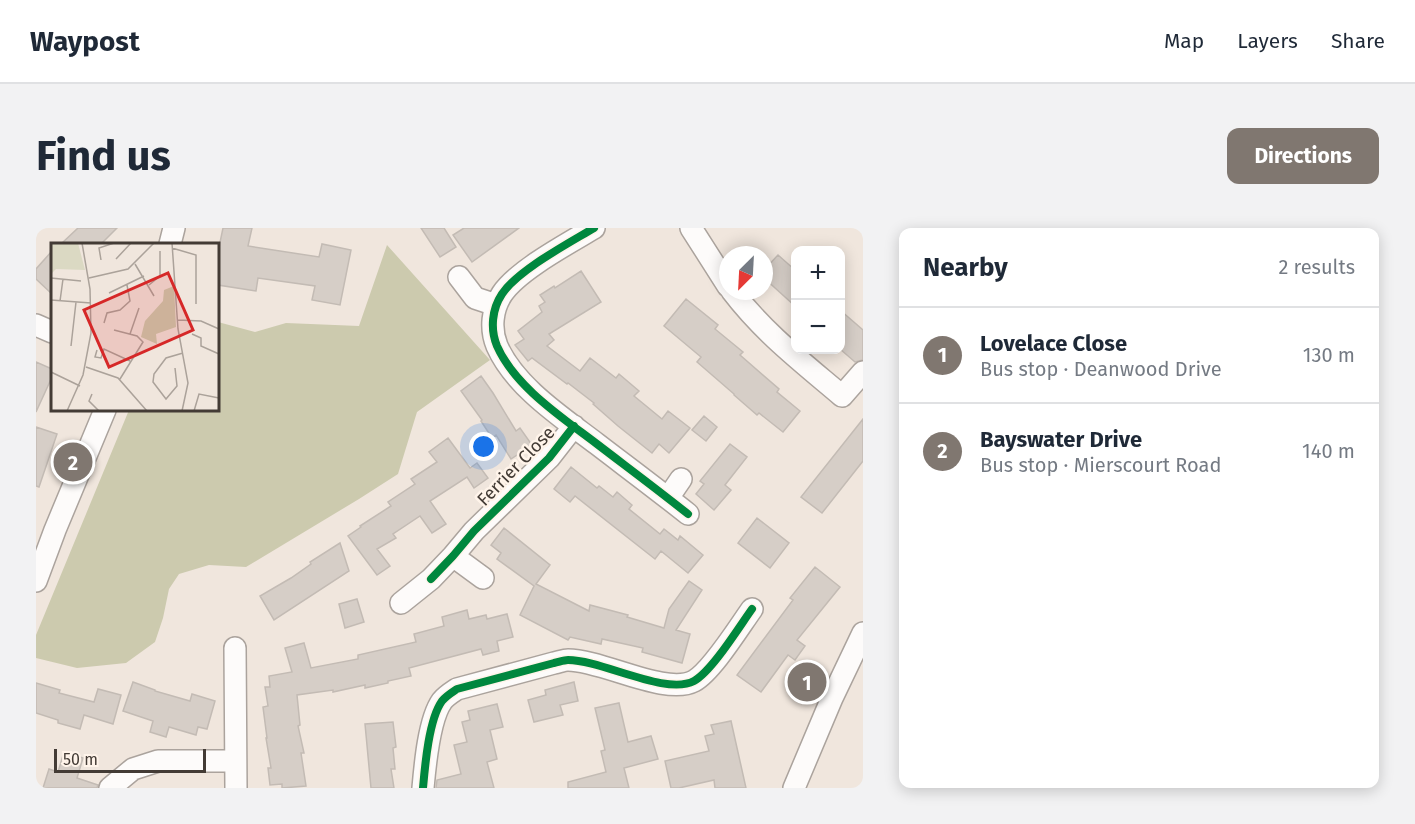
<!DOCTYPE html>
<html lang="en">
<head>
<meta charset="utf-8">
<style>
  :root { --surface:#fff; --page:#f2f2f3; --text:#1f2937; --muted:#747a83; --line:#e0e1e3; --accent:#807770 }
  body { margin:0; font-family:"Fira Sans",sans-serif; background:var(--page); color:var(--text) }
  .controls { position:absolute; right:18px; top:18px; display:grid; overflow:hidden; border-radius:12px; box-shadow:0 3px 15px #0003 }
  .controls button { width:54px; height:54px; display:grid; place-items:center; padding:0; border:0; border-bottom:2px solid var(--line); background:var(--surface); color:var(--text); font:30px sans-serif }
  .compass { position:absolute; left:683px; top:18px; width:54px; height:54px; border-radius:50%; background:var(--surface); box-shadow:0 3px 15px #0003; rotate:204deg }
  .scale { position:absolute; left:18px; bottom:15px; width:152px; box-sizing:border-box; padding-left:6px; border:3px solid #433b35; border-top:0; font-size:16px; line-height:21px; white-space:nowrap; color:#433b35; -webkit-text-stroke:4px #fff4ea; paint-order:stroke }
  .you { position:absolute; left:448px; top:219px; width:21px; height:21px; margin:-15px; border:4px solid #fff; border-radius:50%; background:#1a73e8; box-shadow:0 0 0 9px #1a73e833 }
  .badge { display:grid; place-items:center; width:39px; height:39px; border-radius:50%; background:var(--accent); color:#fff; font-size:20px; font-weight:700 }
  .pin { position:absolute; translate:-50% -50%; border:3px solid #fff; box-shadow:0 2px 6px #0006 }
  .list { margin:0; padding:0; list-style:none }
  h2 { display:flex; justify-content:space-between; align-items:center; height:78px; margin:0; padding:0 24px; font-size:26px }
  h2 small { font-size:20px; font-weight:400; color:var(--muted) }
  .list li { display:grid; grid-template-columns:39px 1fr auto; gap:18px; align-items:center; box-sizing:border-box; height:96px; padding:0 24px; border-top:2px solid var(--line) }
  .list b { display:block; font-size:22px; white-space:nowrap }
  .list p { margin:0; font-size:20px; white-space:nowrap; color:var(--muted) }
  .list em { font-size:20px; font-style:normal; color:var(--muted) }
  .map { position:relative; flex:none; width:827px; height:560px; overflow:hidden; border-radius:12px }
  header { display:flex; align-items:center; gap:36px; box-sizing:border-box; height:84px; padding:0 30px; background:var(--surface); border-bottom:2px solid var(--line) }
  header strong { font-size:28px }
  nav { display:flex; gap:33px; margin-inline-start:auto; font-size:21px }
  .intro { display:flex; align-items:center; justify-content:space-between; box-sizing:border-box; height:144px; padding:0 36px }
  h1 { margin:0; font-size:42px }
  .button { padding:15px 27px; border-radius:12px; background:var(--accent); color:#fff; font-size:21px; font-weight:700 }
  main { display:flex; gap:36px; padding:0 36px }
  aside { flex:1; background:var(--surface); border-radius:12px; box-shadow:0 3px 15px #0003 }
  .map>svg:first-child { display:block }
</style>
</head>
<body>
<header>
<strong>Waypost</strong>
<nav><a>Map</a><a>Layers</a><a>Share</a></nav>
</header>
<div class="intro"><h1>Find us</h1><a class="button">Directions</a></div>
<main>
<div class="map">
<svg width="827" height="560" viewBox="0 0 827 560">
  <rect width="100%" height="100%" fill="#f0e6dd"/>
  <path fill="#cccaae" d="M351,17L454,132L381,184L362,246L323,271L210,339L173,337L143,346L133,361L127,390L119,414L90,435L41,440L0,430V407L93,182H182V94L219,104L250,95L323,98Z"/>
  <path fill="#d6cec7" stroke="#c3bbb4" stroke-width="1.5" d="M42,0H81L65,16H25Z
    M187,0H216L212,18L283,29L286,16L315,22L304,77L276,72L279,58L222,50L220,63L182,57V24Z
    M385,0H408L420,19L404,29Z
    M428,0H483L436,34L417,7Z
    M16,23V66L0,51V41Z
    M742,27L759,42V78L728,50V42Z
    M545,43L565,74L513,106L518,112L511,118L544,143L554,130L580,150L583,146L603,163L598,168L626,191L632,183L654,200L633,225L623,216L616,225L582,198L557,176L558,175L532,155L531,156L496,130L492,133L479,117L488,111L482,103L506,84L503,78L509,74L504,67L518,58L519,60Z
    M650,71L682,97L679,101L707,124L704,127L743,161L741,164L764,183L747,204L723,185L721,187L698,167V166L661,134L665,129L628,98Z
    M804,82L827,102V132L819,134L804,121Z
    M0,134L16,141V149L0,184Z
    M445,148L457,165L480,203L484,200L496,217L475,231L460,207L456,210L445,193L446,192L425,163Z
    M668,188L681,199L670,213L656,202Z
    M827,191V233L786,285L765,269Z
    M0,199L21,206L3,259L0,258Z
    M412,210L434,240L441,235L452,250L438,260L431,249L394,273L410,296L396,305L384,288L357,306L360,310L341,321L354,338L341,347L312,308L325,299L324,298L355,278L352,274L379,256L375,251L401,234L393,224Z
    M694,216L711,229L689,257L695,262L678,282L660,266L668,256L664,253Z
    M535,239L561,260L563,258L577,269L581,264L596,277L593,281L624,306L628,301L642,312L644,308L667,327L652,345L625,323L619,331L539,268L534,274L518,261Z
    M721,290L753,315L734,340L702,315Z
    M468,300L514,337L500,356L553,383L554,377L592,387L591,389L628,400L633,381L653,353L666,362L640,402L654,406L646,435L606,424L607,420L566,411L565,416L534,409L532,412L484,387L498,358L461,331L465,325L455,317Z
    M304,315L313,343L238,392L224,368L255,350L275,336L274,334Z
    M779,339L804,359L761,412L769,418L759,432L752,427L725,464L701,447L757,372L754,370Z
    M321,371L328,394L309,400L303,376Z
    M431,382L433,391L450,387L451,391L471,386L477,409L461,413L463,423L447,427L445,421L373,440L375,448L352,453V455L329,460V457L297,464V462L261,467L264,497L262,498L268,525H265L270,558L246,560V556L234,557L232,540H235L230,510H231L227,479L232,478L229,459H234L233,448L256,444L249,420L268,415L275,440L322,431V427L380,414L378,406L408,398L406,389Z
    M97,454L119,462V463L154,473L156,466L179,473L171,501L162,499L160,507L133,499L130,509L114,504L117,493L87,483Z
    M538,454L542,473L524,477L527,487L498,494L492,472L510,467L509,462Z
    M0,455L24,462L23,465L58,474L62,461L85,467L77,496L48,487L44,501L22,495V492L0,485Z
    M583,475L592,514L615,508L622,531L588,540L593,560H532V554L570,544L565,523L569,522L559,480Z
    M461,476L467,499L454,502L461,531L451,534L458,560H400L401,552L425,546L418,517L431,514L426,494L434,492L432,483Z
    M695,493L710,560H679L678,552L643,560H635L629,533L673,523L669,508L678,506L675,497Z
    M357,494L360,519L357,520L359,541H355L358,560H335L329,496Z
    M28,524L47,530L41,550L62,557L61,560H7L13,541L22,544Z"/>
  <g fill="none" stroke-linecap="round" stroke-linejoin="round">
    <g stroke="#aba39d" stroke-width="24">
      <path id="minor" d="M558,0C533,15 482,42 466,66C456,81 454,101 461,118C479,159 527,190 561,216C591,239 622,262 652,286
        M655,0L692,58
        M134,16L138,0
        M423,49L439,70L460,77
        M696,63C728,105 766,134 806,168L827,144
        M0,97L16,104
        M632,270L645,251
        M417,328L447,350
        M0,353L19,302L69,182
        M365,375L395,351L417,328L438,303L513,230L538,198
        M199,420L200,560
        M74,560L97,541L122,533H199
        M387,560C389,537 393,491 406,473C410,468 415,465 421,461L518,435C523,434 528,432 532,432C566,432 630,468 658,453C676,443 703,399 716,381
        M758,560L796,470L827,405"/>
    </g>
    <use href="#minor" stroke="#fdfbfa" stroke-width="21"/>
    <g stroke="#fff4ea" stroke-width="11">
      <path id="cycleway" d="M558,0C533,15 482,42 466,66C456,81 454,101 461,118C479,159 527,190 561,216C591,239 622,262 652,286
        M395,351L417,328L438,303L513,230L538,198
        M387,560C389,537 393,491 406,473C410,468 415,465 421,461L518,435C523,434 528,432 532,432C566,432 630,468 658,453C676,443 703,399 716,381"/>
    </g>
    <use href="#cycleway" stroke="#00873e" stroke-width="8"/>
  </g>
  <g text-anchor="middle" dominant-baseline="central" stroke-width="5" stroke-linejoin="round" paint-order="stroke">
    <g font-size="18" fill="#433b35" stroke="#fff4ea">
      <text transform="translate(480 238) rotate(-46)">Ferrier Close</text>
    </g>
  </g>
  <g transform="translate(15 15)">
    <rect width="168" height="168" fill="#f0e6dd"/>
    <path d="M0,0H27L34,27L5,26L0,31Z" fill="#dbd9c3"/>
    <path d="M123,43L125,84L105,91L106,101L90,94L94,78L112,58L113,47Z" fill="#cccaae"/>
    <path fill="none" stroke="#aba29a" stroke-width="1.5" d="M121,0L127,86L137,140L131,168M121,5L145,12V61M65,16L80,0M50,17L48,5L63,0M84,21L103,53M0,35L30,38M38,35L77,26L103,0M98,42L109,33V8M58,50L93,33M0,57L40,60M9,58L12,36M127,77L150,78L168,86M53,80L56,70L69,67L79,58L76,42M63,87L86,93L92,99L69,136M79,91L88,65M141,91L150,95V103L168,111M20,103L25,59M46,107L44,114L50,115L53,106L79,118M35,124L67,135L96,168M124,125L126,143L115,156L102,139L103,131L115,115L132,110M0,129L29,143M41,151L38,158L48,168M16,168L32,132L40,90L39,46L31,0M143,168L148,151L168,155"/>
    <path fill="#d62828" fill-opacity="0.15" stroke="#d62828" stroke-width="3" d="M117,30L142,87L58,124L33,67Z"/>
    <rect width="168" height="168" fill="none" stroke="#433b35" stroke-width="3"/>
  </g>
</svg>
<div class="controls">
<button>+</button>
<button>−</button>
</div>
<svg class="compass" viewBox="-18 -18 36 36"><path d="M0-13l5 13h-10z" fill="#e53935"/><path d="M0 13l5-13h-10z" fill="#747a83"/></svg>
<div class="scale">50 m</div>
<div class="you"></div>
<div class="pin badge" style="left:771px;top:454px">1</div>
<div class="pin badge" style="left:37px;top:234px">2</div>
</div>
<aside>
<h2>Nearby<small>2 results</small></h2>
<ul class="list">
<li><span class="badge">1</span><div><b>Lovelace Close</b><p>Bus stop · Deanwood Drive</p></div><em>130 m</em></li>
<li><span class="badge">2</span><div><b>Bayswater Drive</b><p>Bus stop · Mierscourt Road</p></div><em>140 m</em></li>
</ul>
</aside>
</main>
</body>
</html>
